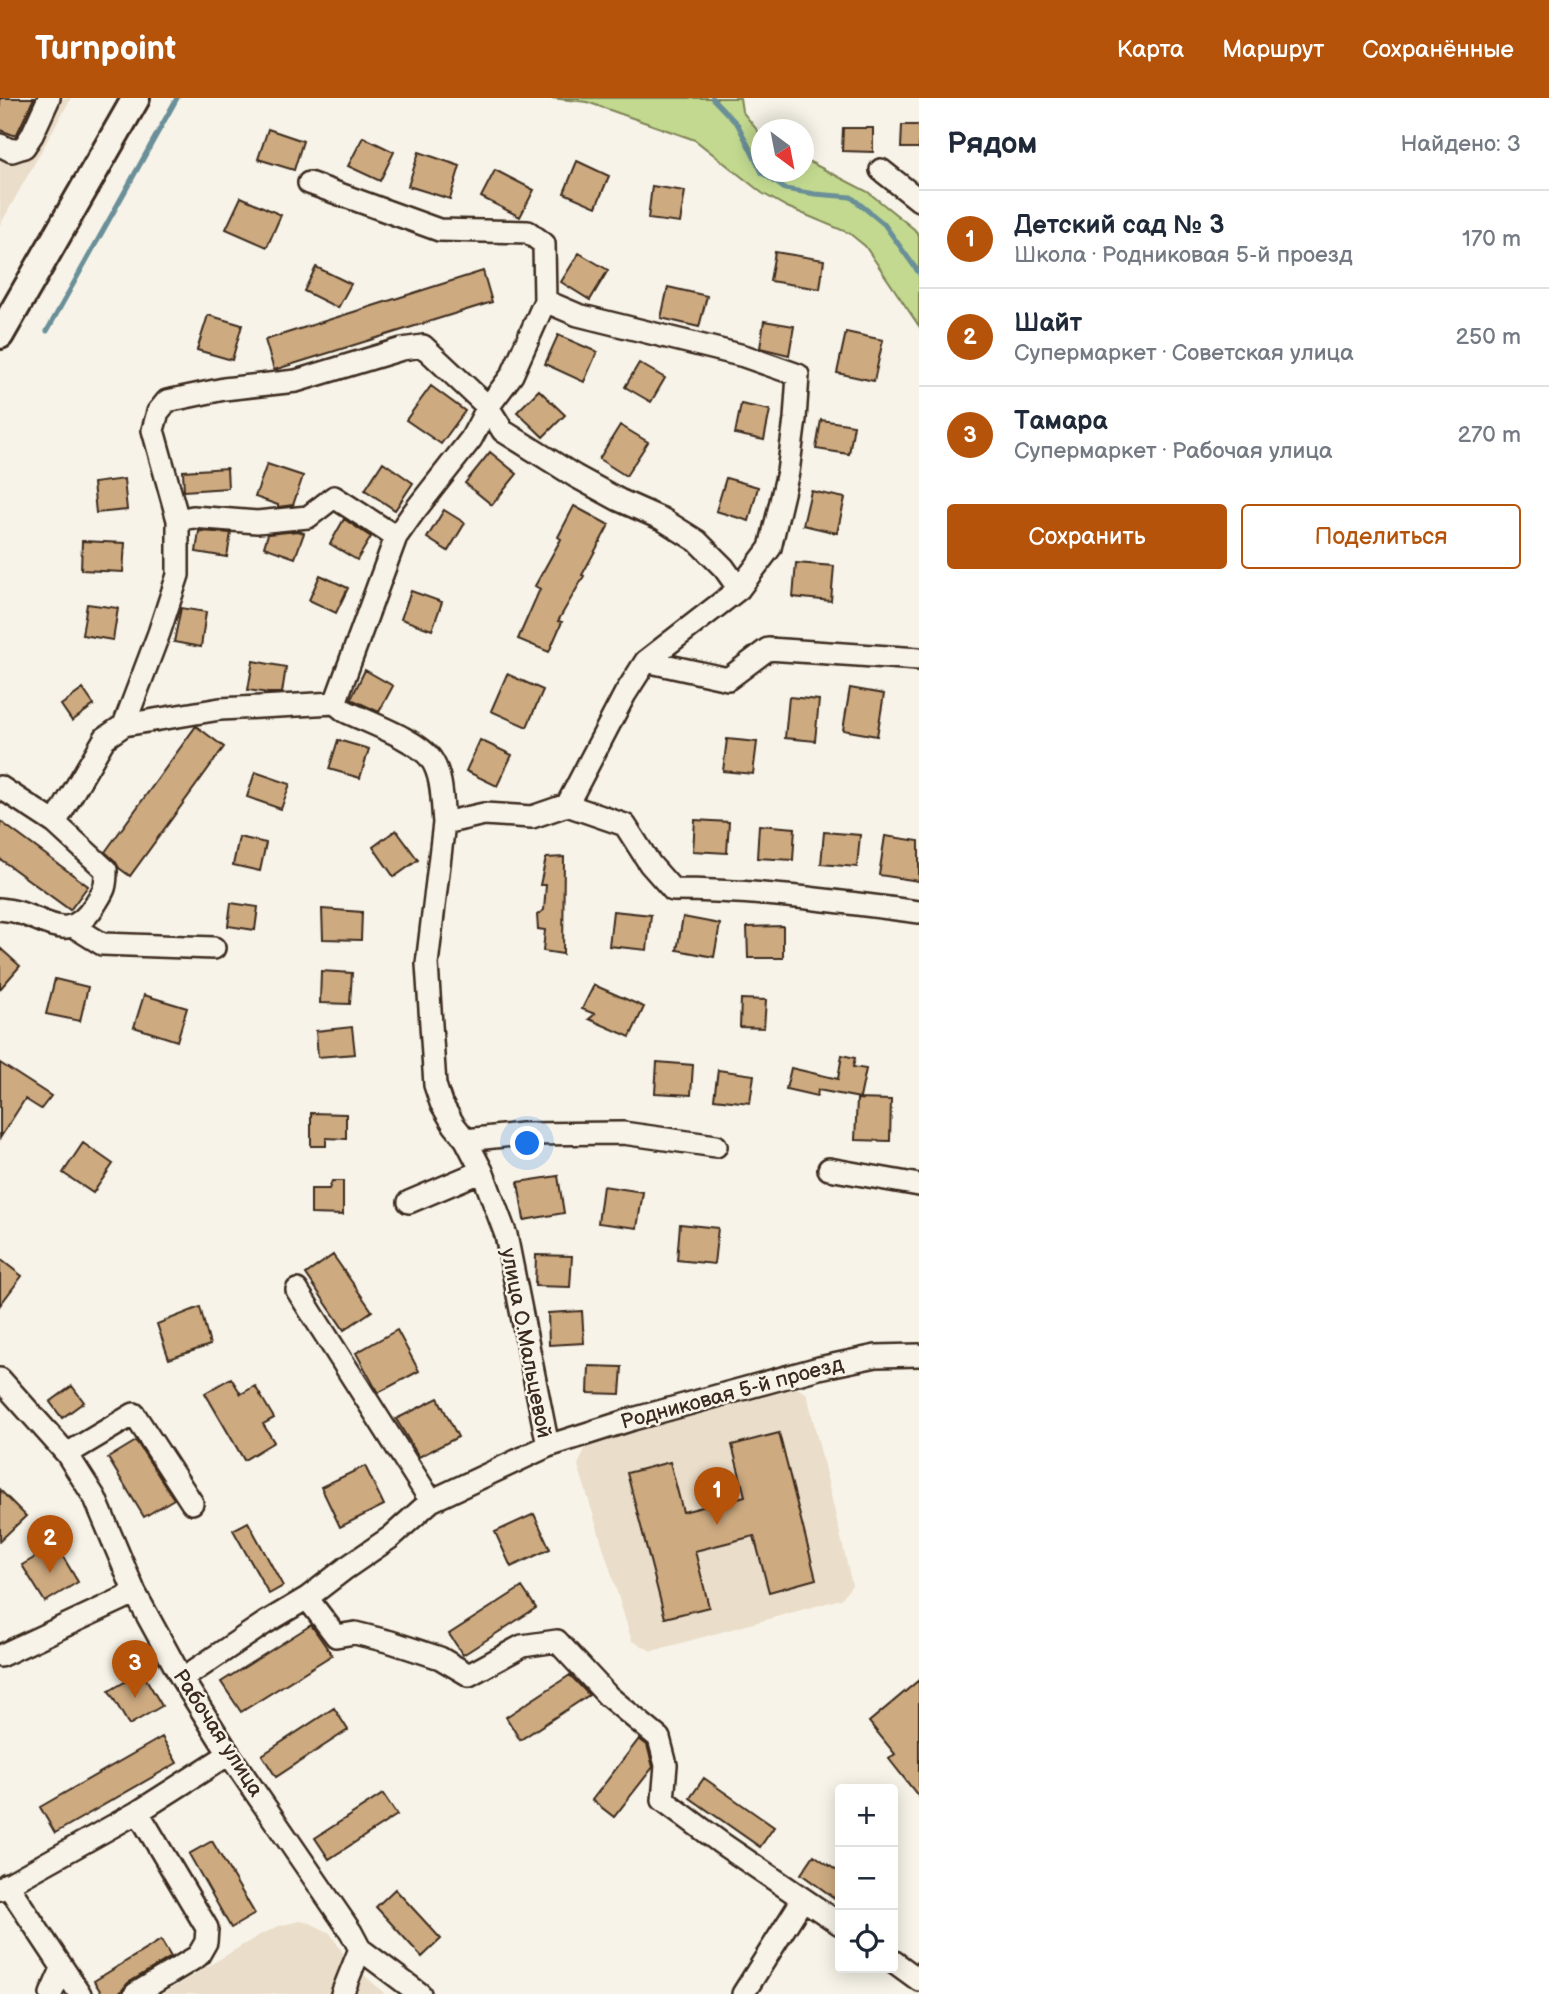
<!DOCTYPE html>
<html lang="ru">
<head>
<meta charset="utf-8">
<style>
  :root { --surface:#fff; --page:#f6f6f7; --text:#1f2937; --muted:#747a83; --line:#e0e1e3; --accent:#b45309 }
  body { margin:0; font-family:"Balsamiq Sans",sans-serif; background:var(--page); color:var(--text) }
  .controls { position:absolute; right:21px; bottom:21px; display:grid; overflow:hidden; border-radius:7px; box-shadow:0 4px 18px #0003 }
  .controls button { width:63px; height:63px; display:grid; place-items:center; padding:0; border:0; border-bottom:2px solid var(--line); background:var(--surface); color:var(--text); font:35px sans-serif }
  .compass { position:absolute; left:751px; top:21px; width:63px; height:63px; border-radius:50%; background:var(--surface); box-shadow:0 4px 18px #0003; rotate:148deg }
  .you { position:absolute; left:528px; top:1046px; width:24px; height:24px; margin:-18px; border:5px solid #fff; border-radius:50%; background:#1a73e8; box-shadow:0 0 0 10px #1a73e833 }
  .badge { display:grid; place-items:center; width:46px; height:46px; border-radius:50%; background:var(--accent); color:#fff; font-size:23px; font-weight:700 }
  .pin { position:absolute; translate:-50% -58px; filter:drop-shadow(0 2px 4px #0008) }
  .pin::after { content:''; position:absolute; top:37px; width:24px; height:21px; background:inherit; clip-path:polygon(0 0,100% 0,50% 100%) }
  .list { margin:0; padding:0; list-style:none }
  h2 { display:flex; justify-content:space-between; align-items:center; height:91px; margin:0; padding:0 28px; font-size:30px }
  h2 small { font-size:23px; font-weight:400; color:var(--muted) }
  .list li { display:grid; grid-template-columns:46px 1fr auto; gap:21px; align-items:center; box-sizing:border-box; height:98px; padding:0 28px; border-top:2px solid var(--line) }
  .list b { display:block; font-size:26px; white-space:nowrap }
  .list p { margin:0; font-size:23px; white-space:nowrap; color:var(--muted) }
  .list em { font-size:23px; font-style:normal; color:var(--muted) }
  .actions { display:flex; gap:14px; padding:21px 28px }
  .actions a { flex:1; padding:16px 0; border:2px solid var(--accent); border-radius:7px; text-align:center; font-size:24px; color:var(--accent) }
  .actions .main { background:var(--accent); color:#fff }
  .icon { flex:none; width:38px; height:38px; fill:none; stroke:currentColor; stroke-width:2; stroke-linecap:round; stroke-linejoin:round }
  .map { position:relative; flex:none; width:919px; height:1896px; overflow:hidden }
  header { display:flex; align-items:center; gap:42px; box-sizing:border-box; height:98px; padding:0 35px; background:var(--accent); color:#fff }
  header strong { font-size:33px }
  nav { display:flex; gap:38px; margin-inline-start:auto; font-size:24px }
  main { display:flex }
  aside { flex:1; background:var(--surface) }
  .map>svg:first-child { display:block }
</style>
</head>
<body>
<header>
<strong>Turnpoint</strong>
<nav><a>Карта</a><a>Маршрут</a><a>Сохранённые</a></nav>
</header>
<main>
<div class="map">
<svg width="919" height="1896" viewBox="0 0 919 1896">
  <rect width="100%" height="100%" fill="#f7f3e8"/>
  <filter id="ink" filterUnits="userSpaceOnUse"><feTurbulence type="fractalNoise" baseFrequency=".0143" numOctaves="2"/><feDisplacementMap in="SourceGraphic" scale="14" xChannelSelector="R" yChannelSelector="G"/><feConvolveMatrix kernelMatrix="1 2 1 2 8 2 1 2 1" color-interpolation-filters="sRGB"/></filter>
  <g filter="url(#ink)">
    <path fill="#eaddc9" d="M0,0H71L0,127Z
      M797,1290L807,1296L852,1487L841,1501L652,1553L632,1543L578,1367L587,1347Z
      M300,1823L310,1825L330,1835L347,1861L385,1896H162L258,1838L279,1828Z"/>
    <path fill="#c2d98f" stroke="#7e8256" stroke-width="2" d="M551,0H740L742,13L761,37L762,74H804V61L868,94L914,131L919,137V228L865,148L849,135L787,109L762,95L695,42L587,4Z"/>
    <g fill="none" stroke-linecap="round" stroke-linejoin="round">
      <path stroke="#6a8f98" stroke-width="5" d="M712,0L738,27L762,75L785,91L815,96L851,99L884,126L919,175
        M47,233L177,0"/>
    </g>
    <path fill="#cdaa80" stroke="#3b2a1e" stroke-width="2" d="M0,0H34L16,38L0,32Z
      M902,27H919V50H901Z
      M843,30H873V54L842,53Z
      M268,31L303,43L294,72L258,61Z
      M363,39L394,54L380,83L348,68Z
      M419,54L460,68L450,101L408,88Z
      M577,63L609,78L596,109L564,95Z
      M495,72L534,92L520,119L481,99Z
      M652,88L685,93L680,125L648,121Z
      M241,99L281,117L267,149L226,131Z
      M775,154L824,162L820,191L770,183Z
      M579,155L608,172L590,202L561,184Z
      M316,169L351,186L338,210L304,193Z
      M483,173L492,204L274,272L265,242Z
      M668,189L707,198L699,229L661,220Z
      M208,217L242,227L232,262L197,252Z
      M764,223L794,228L789,257L760,250Z
      M846,234L883,242L874,283L837,275Z
      M558,237L597,254L584,284L545,266Z
      M639,265L665,280L651,304L625,289Z
      M431,288L465,313L441,346L406,322Z
      M539,292L565,317L543,339L517,314Z
      M741,306L770,312L764,342L735,336Z
      M821,322L854,327L849,356L816,351Z
      M620,327L648,344L626,378L599,361Z
      M490,354L517,376L492,407L465,385Z
      M383,364L413,385L395,412L365,392Z
      M267,366L303,378L293,407L278,409V407L255,399Z
      M227,370L228,390L184,393L183,373Z
      M726,380L758,389L749,423L716,413Z
      M124,381L127,412L96,415L93,385Z
      M811,393L845,400L837,435L803,427Z
      M574,408L609,427L582,477L584,478L558,523L562,524L549,554L518,541L540,491L535,488L561,441L558,439Z
      M444,412L465,425L448,453L427,440Z
      M344,421L371,439L357,462L330,446Z
      M199,433L231,435L227,459L196,454Z
      M298,433L304,435L295,460L264,449L268,436Z
      M82,443L125,445L123,474L81,472Z
      M796,465L834,468L831,503L793,499Z
      M320,477L348,490L336,515L309,502Z
      M411,493L442,504L432,532L401,521Z
      M87,506L118,510L113,542L82,537Z
      M181,510L206,514L201,549L174,544Z
      M253,563L286,569L282,595H268L248,592Z
      M365,572L393,588L379,614L351,601Z
      M507,576L543,592L527,629L491,613Z
      M850,590L884,596L877,638L843,632Z
      M83,591L94,607L72,623L61,607Z
      M789,599L819,602L815,643L785,640Z
      M196,628L224,649L130,778L119,770L115,763L105,754Z
      M727,641L757,644L753,676L723,673Z
      M338,642L369,651L360,680L329,671Z
      M480,642L512,657L497,688L466,673Z
      M255,674L290,686L281,711L247,699Z
      M695,722L729,724L727,755L693,753Z
      M0,723L88,788L70,812L0,761Z
      M759,727L795,730L793,762L757,760Z
      M396,732L418,762L394,779L373,749Z
      M824,734L860,737L857,769L821,766Z
      M885,738L919,743V783L879,777Z
      M239,739L266,745L260,773L233,767Z
      M564,759L563,856L543,853L545,832L538,831L537,817L544,812L546,787H540L546,760Z
      M231,805L258,809L255,832L228,828Z
      M322,811L362,814L361,842L323,841Z
      M613,813L651,817L647,852L609,848Z
      M683,819L720,826L714,859L677,852Z
      M783,828V860H748L747,829Z
      M0,850L20,868L0,891Z
      M321,873L352,875L350,906L320,905Z
      M55,881L88,889L80,923L46,916Z
      M594,887L644,909L630,939L589,921L595,916L582,911Z
      M144,897L187,910L177,943L134,929Z
      M741,901L766,902L764,930L740,929Z
      M352,929L355,956L318,959L316,933Z
      M842,957L855,960L853,969L866,971L860,1000L818,992L817,998L786,991L791,970L838,981Z
      M657,964L693,967L691,997L655,995Z
      M0,965L51,998L41,1011L25,1001L0,1040Z
      M718,972L754,977L750,1005L714,1001Z
      M857,1001L891,1002L890,1043L855,1042Z
      M311,1015L346,1016V1041L326,1040V1048H311Z
      M83,1045L113,1066L93,1095L63,1075Z
      M558,1078L564,1115L524,1122L518,1084Z
      M332,1083H343V1117L311,1116V1091H329Z
      M603,1088L643,1094L637,1130L598,1125Z
      M680,1126L718,1130L714,1166L677,1162Z
      M333,1157L372,1213L344,1232L306,1176Z
      M536,1157L572,1158L570,1189L535,1188Z
      M0,1161L22,1178L0,1207Z
      M200,1209L210,1247L169,1261L157,1226Z
      M582,1213L584,1245L549,1247L548,1215Z
      M397,1232L419,1273L378,1295L356,1255Z
      M589,1268L622,1269L620,1296L588,1295Z
      M231,1280L241,1296L255,1288L274,1320L263,1326L274,1344L244,1362L205,1295Z
      M72,1288L84,1304L62,1320L50,1304Z
      M438,1300L458,1339L419,1359L396,1321Z
      M779,1335L816,1481L769,1494L754,1438L695,1453L709,1509L665,1520L627,1375L670,1364L683,1414L745,1398L732,1347Z
      M136,1343L174,1401L144,1419L108,1360Z
      M365,1368L384,1407L340,1429L321,1389Z
      M0,1392L26,1418L0,1443Z
      M534,1416L550,1451L511,1469L495,1434Z
      M248,1424L283,1488L269,1496L233,1432Z
      M56,1447L78,1484L45,1504L22,1467Z
      M522,1489L536,1510L463,1557L449,1536Z
      M311,1527L332,1557L241,1614L221,1584Z
      M142,1574L162,1608L129,1627L109,1593Z
      M570,1577L589,1597L520,1642L506,1619Z
      M919,1582V1699L889,1661L895,1656L869,1624Z
      M334,1610L348,1632L276,1679L262,1657Z
      M162,1639L177,1665L55,1735L40,1709Z
      M639,1641L647,1647L653,1669L614,1719L592,1702Z
      M704,1680L774,1729L760,1749L690,1700Z
      M383,1696L397,1717L329,1761L315,1740Z
      M212,1743L255,1816L231,1830L189,1756Z
      M814,1757L840,1775V1804L801,1776Z
      M395,1791L441,1841L422,1859L376,1809Z
      M161,1842L171,1859L128,1885L119,1896H102L94,1883Z"/>
    <g fill="none" stroke-linecap="round" stroke-linejoin="round">
      <g stroke="#3b2a1e" stroke-width="26">
        <path id="minor" d="M0,47L12,53L24,49L32,37L49,0
          M881,72L919,102
          M309,85L439,132L528,134L544,146L545,203L512,277L488,309L471,341L413,415L396,439L335,605L345,613C367,624 418,642 431,661C443,678 442,705 444,725
          M545,203L578,217L744,258L798,277L795,321L788,374L770,450L739,491L646,563L625,596L567,707L532,719L484,716L444,725L427,866L435,987L441,1005L454,1027L466,1042L482,1073L506,1137L548,1348
          M178,422L193,419L257,424L308,419L334,399L396,439
          M646,563L728,581L768,551L919,561
          M124,627L220,611L335,605
          M0,689L55,725L106,772C106,791 104,792 94,808C69,846 49,823 17,814C11,812 5,812 0,811
          M567,707L625,727L650,766L673,792C756,792 837,803 919,814
          M55,725L105,640L124,627L159,535L178,477V422L153,332L158,314L167,303L224,291L296,283L402,251L423,248L488,309L503,333L575,378L619,402L662,421L697,443L724,470L739,491
          M73,828L102,846L214,850
          M466,1042L522,1036L623,1035L716,1048
          M829,1071L919,1087
          M409,1104L482,1073
          M297,1192L431,1403
          M0,1281L67,1356L95,1400L135,1495L182,1581L229,1656L351,1834L360,1851L420,1896
          M67,1356L134,1316L192,1405
          M307,1500L336,1538L355,1535L391,1544L440,1560L469,1577L522,1548L557,1543L608,1598L659,1640L666,1667L663,1702L721,1745L840,1826
          M0,1558L135,1495
          M182,1581L265,1525L307,1500L346,1470L391,1439L431,1403L548,1348L633,1321L819,1270L876,1258L919,1257
          M7,1786L80,1896
          M0,1791L138,1714L229,1656
          M893,1863L919,1882
          M51,1896L62,1871
          M135,1896L198,1858L206,1844L207,1830L138,1714
          M342,1896L360,1851
          M743,1896L803,1801"/>
      </g>
      <g stroke="#3b2a1e" stroke-width="32">
        <path id="major" d="M0,237L136,0"/>
      </g>
      <use href="#minor" stroke="#f7f3e8" stroke-width="21"/>
      <use href="#major" stroke="#f7f3e8" stroke-width="26"/>
    </g>
  </g>
  <g text-anchor="middle" dominant-baseline="central" stroke-width="5" stroke-linejoin="round" paint-order="stroke">
    <g font-size="21" fill="#3b2a1e" stroke="#f7f3e8">
      <text transform="translate(526 1245) rotate(79)">улица О.Мальцевой</text>
      <text transform="translate(732 1295) rotate(-15)">Родниковая 5-й проезд</text>
      <text transform="translate(218 1635) rotate(57)">Рабочая улица</text>
    </g>
  </g>
</svg>
<div class="controls">
<button>+</button>
<button>−</button>
<button><svg class="icon" aria-label="locate" viewBox="0 0 24 24"><circle cx="12" cy="12" r="6"/><path d="M12 2v4M12 18v4M2 12h4M18 12h4"/></svg></button>
</div>
<svg class="compass" viewBox="-18 -18 36 36"><path d="M0-13l5 13h-10z" fill="#e53935"/><path d="M0 13l5-13h-10z" fill="#747a83"/></svg>
<div class="you"></div>
<div class="pin badge" style="left:717px;top:1427px">1</div>
<div class="pin badge" style="left:50px;top:1475px">2</div>
<div class="pin badge" style="left:135px;top:1600px">3</div>
</div>
<aside>
<h2>Рядом<small>Найдено: 3</small></h2>
<ul class="list">
<li><span class="badge">1</span><div><b>Детский сад № 3</b><p>Школа · Родниковая 5-й проезд</p></div><em>170 m</em></li>
<li><span class="badge">2</span><div><b>Шайт</b><p>Супермаркет · Советская улица</p></div><em>250 m</em></li>
<li><span class="badge">3</span><div><b>Тамара</b><p>Супермаркет · Рабочая улица</p></div><em>270 m</em></li>
</ul>
<div class="actions"><a class="main">Сохранить</a><a>Поделиться</a></div>
</aside>
</main>
</body>
</html>
